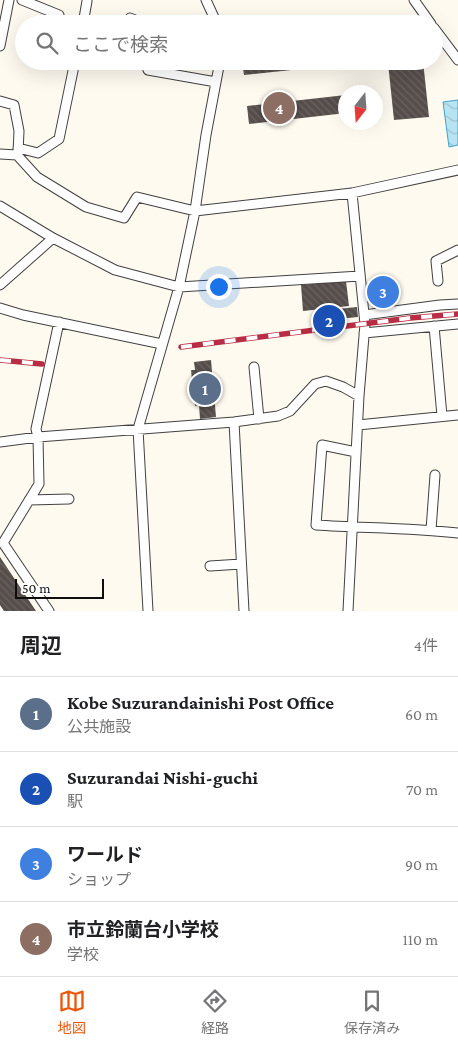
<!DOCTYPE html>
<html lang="ja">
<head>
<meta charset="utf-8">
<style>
  :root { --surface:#fff; --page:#f2f2f2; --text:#202124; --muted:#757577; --line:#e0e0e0; --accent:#ea580c }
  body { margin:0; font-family:"Crimson Pro","Noto Sans JP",serif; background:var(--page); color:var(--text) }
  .compass { position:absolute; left:338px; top:85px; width:45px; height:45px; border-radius:50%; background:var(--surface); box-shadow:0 5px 20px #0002; rotate:197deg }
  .scale { position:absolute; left:15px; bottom:12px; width:89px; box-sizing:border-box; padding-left:5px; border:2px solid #0e0e0e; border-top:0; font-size:14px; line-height:18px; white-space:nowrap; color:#0e0e0e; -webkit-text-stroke:4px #fff; paint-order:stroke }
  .you { position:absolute; left:218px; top:286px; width:18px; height:18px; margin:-12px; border:4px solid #fff; border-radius:50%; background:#1a73e8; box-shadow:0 0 0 8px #1a73e833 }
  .badge { display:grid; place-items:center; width:32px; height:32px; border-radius:50%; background:var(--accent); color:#fff; font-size:16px; font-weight:700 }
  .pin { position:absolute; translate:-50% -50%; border:2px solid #fff; box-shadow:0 1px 5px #0006 }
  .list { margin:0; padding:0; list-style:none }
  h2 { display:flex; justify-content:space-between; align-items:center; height:65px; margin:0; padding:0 20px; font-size:21px }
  h2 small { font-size:16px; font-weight:400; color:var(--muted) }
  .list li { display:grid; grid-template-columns:32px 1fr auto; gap:15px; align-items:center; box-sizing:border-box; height:75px; padding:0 20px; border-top:1px solid var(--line) }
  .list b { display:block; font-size:19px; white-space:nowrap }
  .list p { margin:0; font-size:16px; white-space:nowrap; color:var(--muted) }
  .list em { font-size:16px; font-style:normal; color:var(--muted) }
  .icon { flex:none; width:28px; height:28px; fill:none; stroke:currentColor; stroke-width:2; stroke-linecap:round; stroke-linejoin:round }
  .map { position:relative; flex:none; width:458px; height:611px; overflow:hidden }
  .search { position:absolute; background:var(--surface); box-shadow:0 5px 20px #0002; left:15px; right:15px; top:15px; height:55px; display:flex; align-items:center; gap:12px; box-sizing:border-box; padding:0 18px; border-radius:28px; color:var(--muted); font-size:19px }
  .sheet { height:365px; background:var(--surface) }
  nav { display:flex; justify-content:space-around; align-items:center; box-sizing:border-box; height:70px; border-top:1px solid var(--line); background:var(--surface); font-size:14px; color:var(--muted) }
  nav a { display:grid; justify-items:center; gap:2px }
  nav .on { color:var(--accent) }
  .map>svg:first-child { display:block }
</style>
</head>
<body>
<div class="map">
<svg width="458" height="611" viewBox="0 0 458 611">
  <defs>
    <pattern id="water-waves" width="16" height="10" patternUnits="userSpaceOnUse" patternTransform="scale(1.25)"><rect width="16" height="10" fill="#b7e4f3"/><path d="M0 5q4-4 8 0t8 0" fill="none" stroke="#9cc2cf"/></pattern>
    <pattern id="building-back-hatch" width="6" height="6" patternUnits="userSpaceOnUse" patternTransform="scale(1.25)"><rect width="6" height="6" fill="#564e4b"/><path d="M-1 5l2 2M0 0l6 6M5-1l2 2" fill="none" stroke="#696361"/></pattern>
  </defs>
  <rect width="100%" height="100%" fill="#fefaf0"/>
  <path fill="url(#water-waves)" stroke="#41a2c7" d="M458,100V145L449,147L443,102Z"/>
  <path fill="url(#building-back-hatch)" d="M242,61H357V63L244,75Z
    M407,61H423L429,117L394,120L388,63Z
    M346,95V113L249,124L247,106Z
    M346,281L349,306L303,311L301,285Z
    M393,282L394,289H392L393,297L379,299L374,296L373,285Z
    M357,307L358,317L338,319L337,309Z
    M211,360L216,417L200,419L199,405L195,406L194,395H198L196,380H192L191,370H195L194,362Z
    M0,557L36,611H4L0,605Z"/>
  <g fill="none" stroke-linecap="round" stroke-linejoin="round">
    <g stroke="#414141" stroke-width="11">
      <path id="minor" d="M22,0L59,15
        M206,0L217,24
        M414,0L431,24
        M130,18L135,20L136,24
        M83,24L87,1
        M434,28L458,60
        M0,46L9,0
        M146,61L148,70L216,82
        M0,101L14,105L19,131L18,153
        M18,148L38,153L59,139L75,61
        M0,154L17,155L37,177L86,207L124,218L137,197L195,211L352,193L458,170
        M0,206L53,238L115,270L179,287L360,276
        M438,281L436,261L458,250
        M0,285L53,238
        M0,308L23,315L162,344
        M364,315L440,305L458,304
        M434,326L442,416
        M364,333L458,324
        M254,367L259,419
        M234,422L244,611
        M358,425L458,415
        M0,442L38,437L234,422L278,416L290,411L315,384L326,381L343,387L359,396
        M356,452L322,445L316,525C363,528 411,528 458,533
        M29,500L69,499
        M431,530L435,475
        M210,566L241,564
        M49,611L3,543L39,484L38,437L36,429L59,322
        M148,611L138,429L179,287L195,211L206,135L220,61
        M348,611L359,396L365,324L352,193"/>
    </g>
    <use href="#minor" stroke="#fff" stroke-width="9"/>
    <g stroke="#b82c44" stroke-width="5.5">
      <path id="rail" d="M181,347L410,318L458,314
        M0,360L42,364"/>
    </g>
    <use href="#rail" stroke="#fff" stroke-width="4" stroke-dasharray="11" stroke-linecap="butt"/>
  </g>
</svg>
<svg class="compass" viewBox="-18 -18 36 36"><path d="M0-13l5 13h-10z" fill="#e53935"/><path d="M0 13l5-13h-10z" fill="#757577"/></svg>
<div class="scale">50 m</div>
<div class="you"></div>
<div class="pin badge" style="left:205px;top:389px;background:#5c6f8a">1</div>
<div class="pin badge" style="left:329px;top:321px;background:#1a4fb4">2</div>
<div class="pin badge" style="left:383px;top:292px;background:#3f7fe0">3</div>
<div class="pin badge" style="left:279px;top:108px;background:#8d6e63">4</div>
<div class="search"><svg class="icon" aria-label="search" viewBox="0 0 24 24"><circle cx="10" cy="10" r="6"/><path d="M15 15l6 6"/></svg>ここで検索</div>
</div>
<section class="sheet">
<h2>周辺<small>4件</small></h2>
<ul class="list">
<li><span class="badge" style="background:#5c6f8a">1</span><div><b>Kobe Suzurandainishi Post Office</b><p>公共施設</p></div><em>60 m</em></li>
<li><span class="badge" style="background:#1a4fb4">2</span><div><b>Suzurandai Nishi-guchi</b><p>駅</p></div><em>70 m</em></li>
<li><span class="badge" style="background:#3f7fe0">3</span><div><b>ワールド</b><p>ショップ</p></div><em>90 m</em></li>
<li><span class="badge" style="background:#8d6e63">4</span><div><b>市立鈴蘭台小学校</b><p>学校</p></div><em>110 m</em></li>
</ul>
</section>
<nav>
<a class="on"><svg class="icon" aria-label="map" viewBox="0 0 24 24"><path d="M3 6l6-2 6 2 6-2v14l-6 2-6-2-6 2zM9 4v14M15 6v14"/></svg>地図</a>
<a><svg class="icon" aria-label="directions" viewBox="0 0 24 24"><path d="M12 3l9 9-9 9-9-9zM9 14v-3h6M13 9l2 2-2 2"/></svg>経路</a>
<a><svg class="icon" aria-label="saved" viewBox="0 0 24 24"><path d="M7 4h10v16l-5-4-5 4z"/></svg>保存済み</a>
</nav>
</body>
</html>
